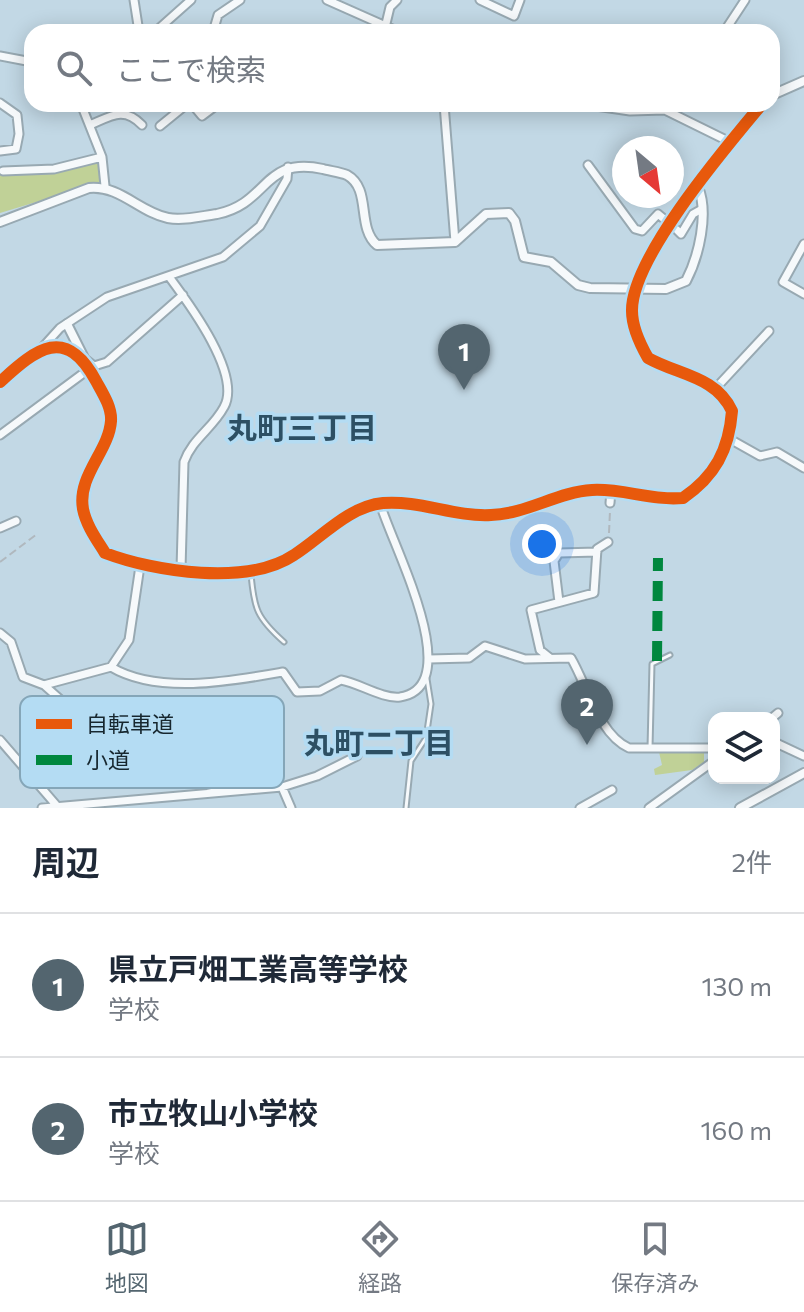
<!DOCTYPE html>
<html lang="ja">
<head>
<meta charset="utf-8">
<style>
  :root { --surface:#fff; --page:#f6f6f7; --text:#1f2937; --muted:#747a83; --line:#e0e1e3; --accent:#53656f }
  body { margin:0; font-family:Commissioner,"Noto Sans JP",sans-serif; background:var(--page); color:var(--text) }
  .controls { position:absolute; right:24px; bottom:24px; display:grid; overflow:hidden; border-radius:16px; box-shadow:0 4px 20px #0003 }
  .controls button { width:72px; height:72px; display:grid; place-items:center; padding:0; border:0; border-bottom:2px solid var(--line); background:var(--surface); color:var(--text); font:40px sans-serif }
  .compass { position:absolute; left:612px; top:136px; width:72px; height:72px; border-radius:50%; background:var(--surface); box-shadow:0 4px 20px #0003; rotate:151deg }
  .you { position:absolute; left:542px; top:544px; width:28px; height:28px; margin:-20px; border:6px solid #fff; border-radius:50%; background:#1a73e8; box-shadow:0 0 0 12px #1a73e833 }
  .badge { display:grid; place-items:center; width:52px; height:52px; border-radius:50%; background:var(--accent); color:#fff; font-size:26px; font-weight:700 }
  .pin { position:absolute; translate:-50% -66px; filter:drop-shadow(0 2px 4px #0008) }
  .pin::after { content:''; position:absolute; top:42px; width:28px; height:24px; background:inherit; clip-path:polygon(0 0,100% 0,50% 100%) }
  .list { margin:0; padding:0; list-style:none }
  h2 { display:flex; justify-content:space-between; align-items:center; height:104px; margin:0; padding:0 32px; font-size:34px }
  h2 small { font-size:26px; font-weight:400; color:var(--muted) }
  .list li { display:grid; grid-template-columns:52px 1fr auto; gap:24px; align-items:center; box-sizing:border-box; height:144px; padding:0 32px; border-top:2px solid var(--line) }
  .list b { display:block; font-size:30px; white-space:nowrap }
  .list p { margin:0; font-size:26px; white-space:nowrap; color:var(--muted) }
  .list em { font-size:26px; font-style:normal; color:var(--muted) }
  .icon { flex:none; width:44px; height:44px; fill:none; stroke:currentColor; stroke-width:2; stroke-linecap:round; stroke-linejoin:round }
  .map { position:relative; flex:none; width:804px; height:808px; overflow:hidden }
  .search { position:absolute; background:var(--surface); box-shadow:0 4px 20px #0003; left:24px; right:24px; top:24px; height:88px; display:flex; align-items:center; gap:20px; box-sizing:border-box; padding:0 28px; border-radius:24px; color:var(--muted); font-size:30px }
  .sheet { height:392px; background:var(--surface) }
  nav { display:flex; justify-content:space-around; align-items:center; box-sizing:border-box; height:112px; border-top:2px solid var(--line); background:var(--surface); font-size:22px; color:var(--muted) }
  nav a { display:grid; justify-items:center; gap:4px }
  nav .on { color:var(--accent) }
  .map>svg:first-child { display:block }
</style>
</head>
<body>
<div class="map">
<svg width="804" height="808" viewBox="0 0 804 808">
  <rect width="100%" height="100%" fill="#c2d8e5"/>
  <path fill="#c0d197" d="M99,163V183L0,213V174Z
    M659,752L704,753V762L692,770L655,775L654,769L662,765Z"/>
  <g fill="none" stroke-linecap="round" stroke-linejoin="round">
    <g stroke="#98a9b2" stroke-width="7">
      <path id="service" d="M251,574C254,609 257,618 284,642
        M650,748L652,664L670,655
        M229,791L231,765
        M406,808L411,761L426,738L431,704L427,679"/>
    </g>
    <g stroke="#98a9b2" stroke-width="11">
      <path id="minor" d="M134,0L139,32
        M327,0L399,32
        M480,0L514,16L520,0
        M155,32L191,0
        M213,32L218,15L240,0
        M278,32H284
        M384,32L390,7L397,0
        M724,32L745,0
        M0,56L32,62
        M0,103L17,115L19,134L16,149L0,151
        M81,104L102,157L105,186
        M192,104L202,116L218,104
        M444,104L455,242
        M582,104L630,111L665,110L730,142
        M90,125C111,116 124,106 142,125
        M160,126L187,104
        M588,165L635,229L642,231L658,214L664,219
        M3,171L54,169L102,157
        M677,230L681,234L693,214L702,209
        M804,244L783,282L804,294
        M170,278C190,305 242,375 224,407C213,428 192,439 184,462L181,569
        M42,348L60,328L107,297L223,257L260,226L287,179L288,167
        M84,358L94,366L107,362L183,295
        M715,389L769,331
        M0,435L81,375
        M728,438L760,456L777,452L804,468
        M610,503L611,491
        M0,528L16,521
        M559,602L554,561L559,553L597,552
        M0,633L11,642L23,677L44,685L111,667L129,640L140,566
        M550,658L540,650L531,610L594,593L597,549L608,542
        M429,659L469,658L485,646L525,659L571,658C587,685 599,735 629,748H714
        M111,667C158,695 232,681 283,672L297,692L320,691L341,680C359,683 382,699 400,697C469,686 390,541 380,503
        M44,685L62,701L71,720L89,739L186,781L219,788
        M772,718L778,713
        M0,740L57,806
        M774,742L804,756
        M282,787L291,808
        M42,808L282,787L317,776L357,756
        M580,808L612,790
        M649,808L714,761"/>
    </g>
    <g stroke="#98a9b2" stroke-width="12">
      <path id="tertiary" d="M772,95L804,81
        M0,222L89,188C120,185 139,212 168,218C183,221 202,216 217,214C270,203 262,156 323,169C330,171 340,172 347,175C372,189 356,227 377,245L455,242L486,214L509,213L515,221L524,257L551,262L578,285L590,288L666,289L686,281C699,256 709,213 698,187
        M67,324L83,356
        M0,382C37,348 66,325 96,381C102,392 112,407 111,421C109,451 77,476 83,509C86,525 97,540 105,553C155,572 248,586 294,555C321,538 349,506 383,503C420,500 454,517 491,515C526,514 558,492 592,490C622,488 652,501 683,498C715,476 729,450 732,411C716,376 678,375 648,358C640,344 632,327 632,311C631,258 727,146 762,104
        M740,808L804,773"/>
    </g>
    <path stroke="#b0b8be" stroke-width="2" stroke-dasharray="8 4" stroke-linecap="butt" d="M609,533L610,511
      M0,562L37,534"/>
    <use href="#service" stroke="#f6f9fb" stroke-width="3"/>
    <use href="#minor" stroke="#f6f9fb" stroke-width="7"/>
    <use href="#tertiary" stroke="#f6f9fb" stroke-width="8"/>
    <path stroke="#00873e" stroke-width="10" stroke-dasharray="20 10" stroke-linecap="butt" d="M657,661L658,558"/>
    <g stroke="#b4dcf3" stroke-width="17">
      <path id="cycleway" d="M0,382C37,348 66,325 96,381C102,392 112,407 111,421C109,451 77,476 83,509C86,525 97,540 105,553C155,572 248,586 294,555C321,538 349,506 383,503C420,500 454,517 491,515C526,514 558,492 592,490C622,488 652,501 683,498C715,476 729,450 732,411C716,376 678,375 648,358C640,344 632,327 632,311C631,258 727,146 762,104"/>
    </g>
    <use href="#cycleway" stroke="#e8590c" stroke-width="12"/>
  </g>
  <g text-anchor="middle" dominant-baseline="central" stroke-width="7" stroke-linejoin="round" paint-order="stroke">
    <g font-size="30" font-weight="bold" fill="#2d5064" stroke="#b4dcf3">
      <text x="302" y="426">丸町三丁目</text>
      <text x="379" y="741">丸町二丁目</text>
    </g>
  </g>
  <rect x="20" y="696" width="264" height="92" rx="12" fill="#b4dcf3" stroke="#85a6b8" stroke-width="2"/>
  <rect x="36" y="719" width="36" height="10" fill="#e8590c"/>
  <rect x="36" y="755" width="36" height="10" fill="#00873e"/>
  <g font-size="22" fill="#17272f">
    <text x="86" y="732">自転車道</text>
    <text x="86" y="768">小道</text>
  </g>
</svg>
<div class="controls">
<button><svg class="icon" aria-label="layers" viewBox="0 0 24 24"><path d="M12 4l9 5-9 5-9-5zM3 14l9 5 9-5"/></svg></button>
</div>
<svg class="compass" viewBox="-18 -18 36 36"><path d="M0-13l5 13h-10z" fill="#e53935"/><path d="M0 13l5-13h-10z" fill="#747a83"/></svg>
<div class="you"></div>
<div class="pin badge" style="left:464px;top:390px">1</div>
<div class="pin badge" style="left:587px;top:745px">2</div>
<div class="search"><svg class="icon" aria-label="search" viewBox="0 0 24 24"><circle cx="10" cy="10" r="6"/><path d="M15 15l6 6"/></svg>ここで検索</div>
</div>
<section class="sheet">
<h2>周辺<small>2件</small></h2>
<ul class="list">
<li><span class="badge">1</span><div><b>県立戸畑工業高等学校</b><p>学校</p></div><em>130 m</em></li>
<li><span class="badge">2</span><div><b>市立牧山小学校</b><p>学校</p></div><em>160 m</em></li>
</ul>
</section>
<nav>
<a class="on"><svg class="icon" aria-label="map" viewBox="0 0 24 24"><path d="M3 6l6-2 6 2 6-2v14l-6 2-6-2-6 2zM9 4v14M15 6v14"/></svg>地図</a>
<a><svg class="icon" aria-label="directions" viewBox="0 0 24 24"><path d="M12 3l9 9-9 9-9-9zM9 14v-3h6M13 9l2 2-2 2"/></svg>経路</a>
<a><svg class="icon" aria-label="saved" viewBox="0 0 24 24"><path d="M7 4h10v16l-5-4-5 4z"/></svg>保存済み</a>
</nav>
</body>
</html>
